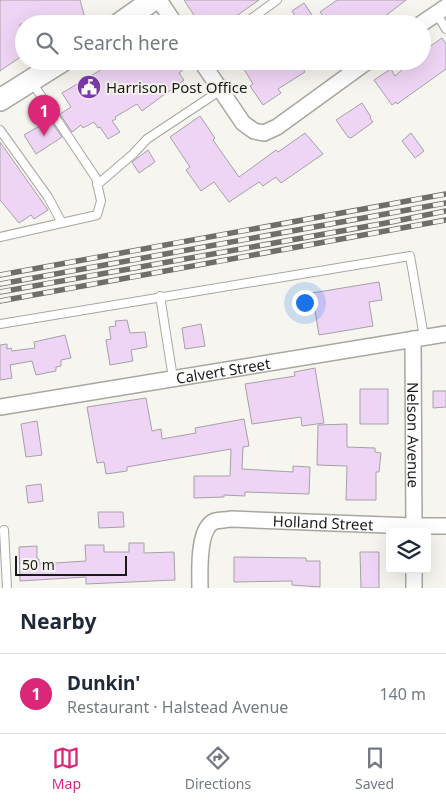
<!DOCTYPE html>
<html lang="en">
<head>
<meta charset="utf-8">
<style>
  :root { --surface:#fff; --page:#f6f6f7; --text:#1f2937; --muted:#747a83; --line:#e0e1e3; --accent:#db2777 }
  body { margin:0; font-family:"Noto Sans",sans-serif; background:var(--page); color:var(--text) }
  .controls { position:absolute; right:15px; bottom:15px; display:grid; overflow:hidden; border-radius:5px; box-shadow:0 5px 20px #0002 }
  .controls button { width:45px; height:45px; display:grid; place-items:center; padding:0; border:0; border-bottom:1px solid var(--line); background:var(--surface); color:var(--text); font:25px sans-serif }
  .scale { position:absolute; left:15px; bottom:12px; width:112px; box-sizing:border-box; padding-left:5px; border:2px solid #1a1a18; border-top:0; font-size:14px; line-height:18px; white-space:nowrap; color:#1a1a18; -webkit-text-stroke:4px #f7f5ef; paint-order:stroke }
  .you { position:absolute; left:304px; top:302px; width:18px; height:18px; margin:-12px; border:4px solid #fff; border-radius:50%; background:#1a73e8; box-shadow:0 0 0 8px #1a73e833 }
  .badge { display:grid; place-items:center; width:32px; height:32px; border-radius:50%; background:var(--accent); color:#fff; font-size:16px; font-weight:700 }
  .pin { position:absolute; translate:-50% -41px; filter:drop-shadow(0 1px 2px #0008) }
  .pin::after { content:''; position:absolute; top:26px; width:18px; height:15px; background:inherit; clip-path:polygon(0 0,100% 0,50% 100%) }
  .list { margin:0; padding:0; list-style:none }
  h2 { display:flex; justify-content:space-between; align-items:center; height:65px; margin:0; padding:0 20px; font-size:21px }
  h2 small { font-size:16px; font-weight:400; color:var(--muted) }
  .list li { display:grid; grid-template-columns:32px 1fr auto; gap:15px; align-items:center; box-sizing:border-box; height:80px; padding:0 20px; border-top:1px solid var(--line) }
  .list b { display:block; font-size:19px; white-space:nowrap }
  .list p { margin:0; font-size:16px; white-space:nowrap; color:var(--muted) }
  .list em { font-size:16px; font-style:normal; color:var(--muted) }
  .icon { flex:none; width:28px; height:28px; fill:none; stroke:currentColor; stroke-width:2; stroke-linecap:round; stroke-linejoin:round }
  .map { position:relative; flex:none; width:446px; height:588px; overflow:hidden }
  .search { position:absolute; background:var(--surface); box-shadow:0 5px 20px #0002; left:15px; right:15px; top:15px; height:55px; display:flex; align-items:center; gap:12px; box-sizing:border-box; padding:0 18px; border-radius:28px; color:var(--muted); font-size:19px }
  .sheet { height:145px; background:var(--surface) }
  nav { display:flex; justify-content:space-around; align-items:center; box-sizing:border-box; height:70px; border-top:1px solid var(--line); background:var(--surface); font-size:14px; color:var(--muted) }
  nav a { display:grid; justify-items:center; gap:2px }
  nav .on { color:var(--accent) }
  .map>svg:first-child { display:block }
</style>
</head>
<body>
<div class="map">
<svg width="446" height="588" viewBox="0 0 446 588">
  <rect width="100%" height="100%" fill="#f7f5ef"/>
  <path fill="#efd5f5" stroke="#a5a1a6" d="M0,0H80L85,18L77,24H20L22,56L0,71Z
    M184,0H259L225,24H200Z
    M337,0H406L375,24H329L320,12Z
    M304,3L312,15L300,23L292,11Z
    M442,38L446,44V69L397,104L396,102L392,105L374,80L391,69L395,76L412,61H422V52Z
    M106,61H180L185,68L179,73L184,80L142,111L137,104L115,117L116,119L112,121L120,132L108,139L100,127L98,128L94,122L83,128L81,125L72,132L60,114L71,107L62,93L109,65Z
    M239,61H298L305,72L278,89L281,93L263,105L250,86L253,84Z
    M362,103L371,117L370,118L373,122L351,138L348,137L336,120Z
    M200,116L215,138L213,140L239,177L276,150L278,152L305,133L323,154L281,183L276,177L263,186L259,182L229,202L214,182L201,191L186,170L190,167L170,137Z
    M50,120L62,137L36,154L24,135Z
    M411,133L424,151L415,158L402,141Z
    M0,142L48,210L34,219L31,215L19,223L0,200Z
    M148,150L155,162L139,173L132,162Z
    M379,282L382,300L369,302L373,326L319,335L312,293Z
    M127,320L130,333L145,332L147,347L131,350L133,361L110,365L106,340L111,339L109,327L116,326L115,321Z
    M201,324L205,346L185,349L182,328Z
    M65,335L71,358L61,360V366L56,367V371L36,375L32,361L10,365L12,378L0,380V345L7,344V349L11,348L12,351L35,348L34,342Z
    M315,368L324,423L302,426L301,417L252,424L245,384L295,376L294,372Z
    M360,389H388V424H360Z
    M433,391H446V407L433,408Z
    M146,398L152,431L161,429L162,439L196,433L195,428L244,419L249,446L243,447L242,469L293,472V466L310,467L309,494L245,492V496L224,495V497L194,498V476H230L231,449L127,467V471L106,474L104,462L97,463L87,407Z
    M37,421L42,455L26,457L21,424Z
    M347,424V447L375,448V452L381,453L379,472H376V500H346L347,466L317,465L318,425Z
    M41,484L43,501L28,503L26,486Z
    M98,512H123L124,527L99,528Z
    M129,543H144V553L174,552L175,580L86,584V577L20,581L19,547L37,546V559H39V564L86,561L85,545H104V552H129Z
    M360,552H379V588H361Z
    M234,557L306,558V561H320V587L292,585V581L234,582Z"/>
  <g fill="none" stroke-linecap="round" stroke-linejoin="round">
    <g stroke="#a8a6a0" stroke-width="10">
      <path id="lane" d="M436,13L446,29
        M244,24L277,0
        M0,130L48,197L62,223
        M97,185L133,154L147,139L221,90
        M0,237L97,215L101,201L96,178L31,81
        M160,296L173,378
        M0,324L410,256L424,337
        M4,530L7,588"/>
    </g>
    <g stroke="#a8a6a0" stroke-width="18">
      <g id="street">
        <path d="M159,0L175,24"/>
        <path d="M421,24L446,7"/>
        <path d="M201,61L243,123L254,131L264,133L277,127L368,61"/>
        <path id="s1" d="M413,339L414,532"/>
        <path id="s2" d="M0,407L446,334"/>
        <path d="M414,569V588"/>
        <path id="s3" d="M200,588C200,572 197,528 215,521C220,520 226,520 231,519L413,526H446"/>
      </g>
    </g>
    <g stroke="#a8a6a0" stroke-width="24">
      <path id="secondary" d="M119,24L153,0
        M0,100L62,61"/>
    </g>
    <use href="#lane" stroke="#fff" stroke-width="8"/>
    <use href="#street" stroke="#fff" stroke-width="15"/>
    <use href="#secondary" stroke="#fff" stroke-width="21"/>
    <g stroke="#6f6e6b" stroke-width="5.5">
      <path id="rail" d="M0,275L446,194
        M0,284L446,203
        M0,292L386,223L446,211
        M0,301L446,220"/>
    </g>
    <use href="#rail" stroke="#f7f5ef" stroke-width="4" stroke-dasharray="11" stroke-linecap="butt"/>
  </g>
  <defs>
    <g id="civic-disc" transform="scale(1.25)"><circle r="9.5" fill="#7c3aae" stroke="#f7f5ef"/><path d="M-.6-6.5H3V-4.5H.6V-3L4-1V1h2V6H-6V1h2V-1L-.6-3ZM-1.2 2.5V6h2.4V2.5Z" fill="#fff"/></g>
  </defs>
  <g fill-rule="evenodd">
    <use href="#civic-disc" x="89" y="87"/>
  </g>
  <g text-anchor="middle" dominant-baseline="central" stroke-width="4" stroke-linejoin="round" paint-order="stroke">
    <g font-size="15" fill="#1a1a18" stroke="#f7f5ef" text-anchor="start">
      <text x="106" y="87">Harrison Post Office</text>
    </g>
    <g font-size="15" fill="#1a1a18" stroke="#f7f5ef">
      <text stroke="none"><textPath href="#s2" startOffset="226">Calvert Street</textPath></text>
      <text stroke="none"><textPath href="#s1" startOffset="96">Nelson Avenue</textPath></text>
      <text stroke="none"><textPath href="#s3" startOffset="180">Holland Street</textPath></text>
    </g>
  </g>
</svg>
<div class="controls">
<button><svg class="icon" aria-label="layers" viewBox="0 0 24 24"><path d="M12 4l9 5-9 5-9-5zM3 14l9 5 9-5"/></svg></button>
</div>
<div class="scale">50 m</div>
<div class="you"></div>
<div class="pin badge" style="left:44px;top:136px">1</div>
<div class="search"><svg class="icon" aria-label="search" viewBox="0 0 24 24"><circle cx="10" cy="10" r="6"/><path d="M15 15l6 6"/></svg>Search here</div>
</div>
<section class="sheet">
<h2>Nearby<small></small></h2>
<ul class="list">
<li><span class="badge">1</span><div><b>Dunkin'</b><p>Restaurant · Halstead Avenue</p></div><em>140 m</em></li>
</ul>
</section>
<nav>
<a class="on"><svg class="icon" aria-label="map" viewBox="0 0 24 24"><path d="M3 6l6-2 6 2 6-2v14l-6 2-6-2-6 2zM9 4v14M15 6v14"/></svg>Map</a>
<a><svg class="icon" aria-label="directions" viewBox="0 0 24 24"><path d="M12 3l9 9-9 9-9-9zM9 14v-3h6M13 9l2 2-2 2"/></svg>Directions</a>
<a><svg class="icon" aria-label="saved" viewBox="0 0 24 24"><path d="M7 4h10v16l-5-4-5 4z"/></svg>Saved</a>
</nav>
</body>
</html>
